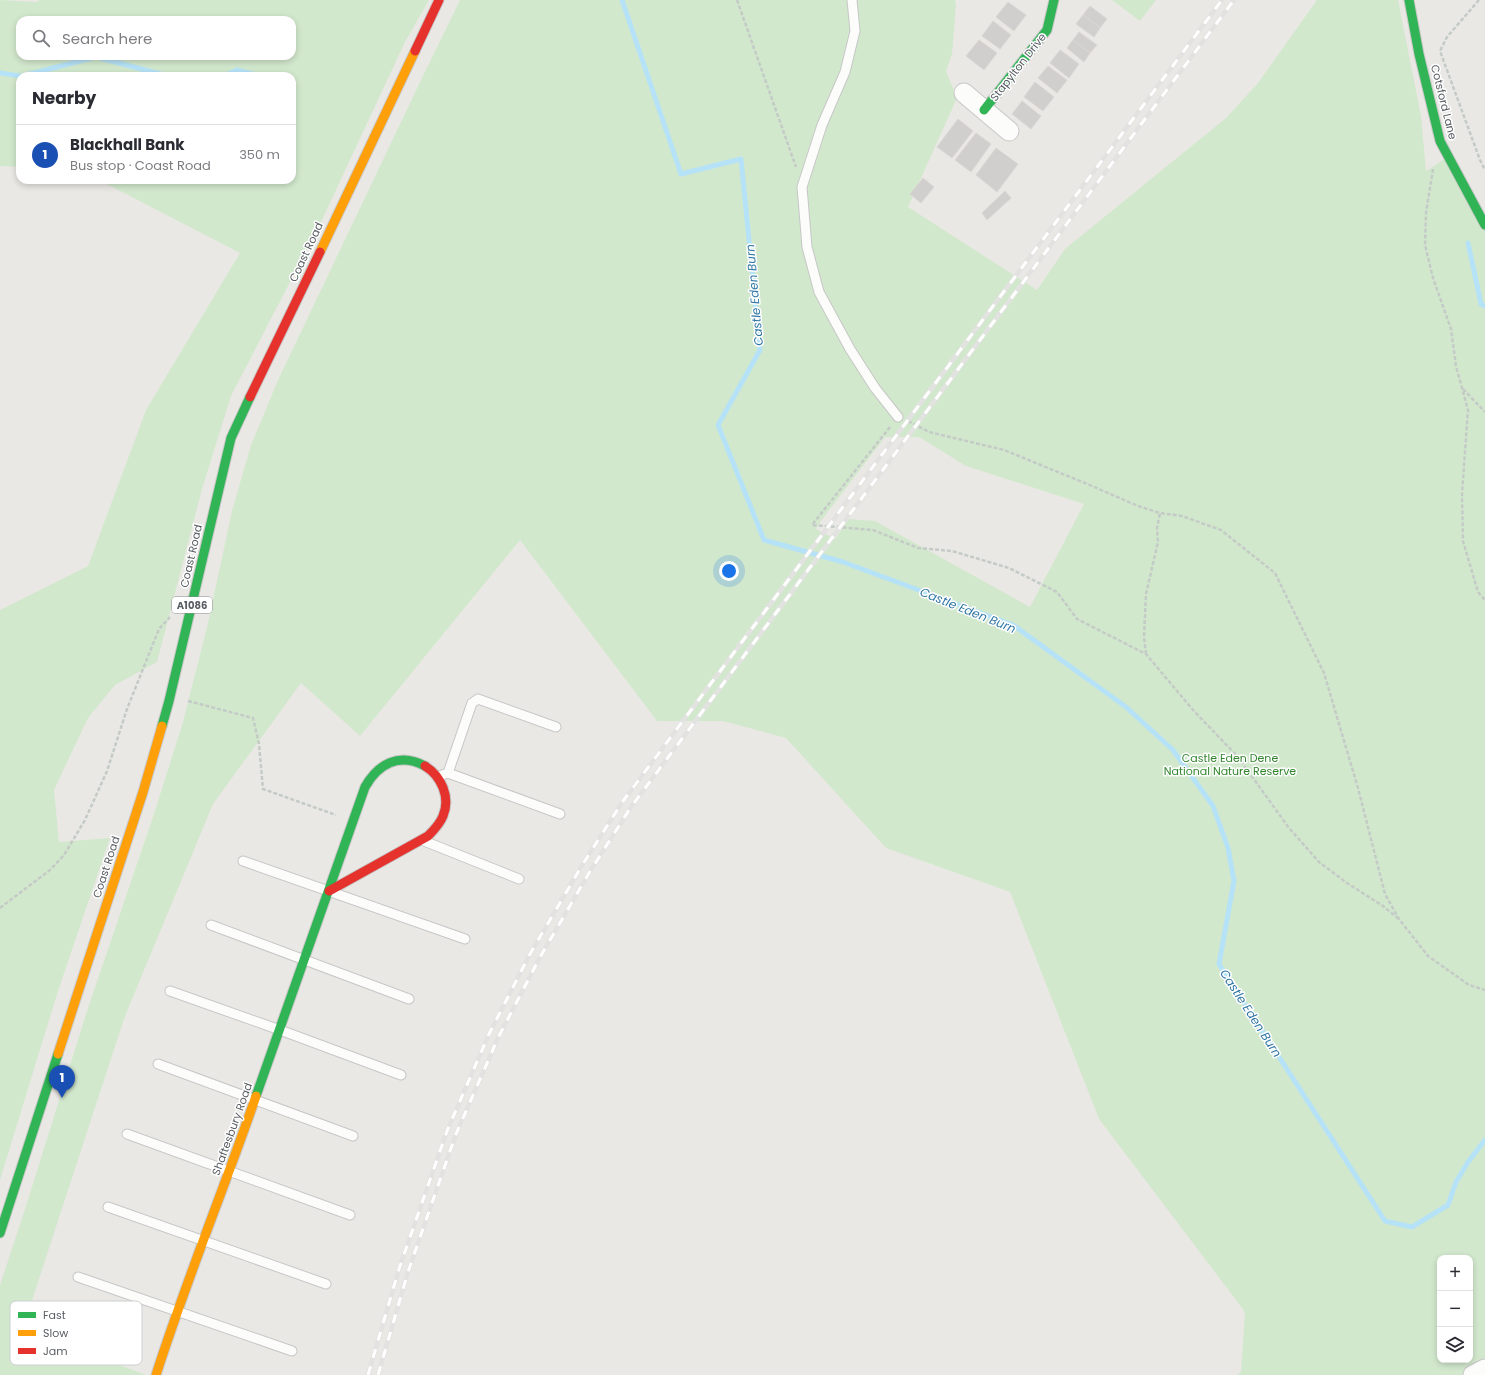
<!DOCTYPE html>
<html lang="en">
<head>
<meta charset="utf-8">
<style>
  :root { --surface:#fff; --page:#f2f2f3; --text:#2b2b33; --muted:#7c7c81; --line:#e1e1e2; --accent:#8c8e90 }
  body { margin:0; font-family:Poppins,sans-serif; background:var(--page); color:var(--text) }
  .controls { position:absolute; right:12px; bottom:12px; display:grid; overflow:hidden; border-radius:8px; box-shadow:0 2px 6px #0003 }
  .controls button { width:36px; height:36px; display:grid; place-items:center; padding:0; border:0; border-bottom:1px solid var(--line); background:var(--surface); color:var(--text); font:20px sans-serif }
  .you { position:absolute; left:729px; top:571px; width:14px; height:14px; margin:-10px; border:3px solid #fff; border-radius:50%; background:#1a73e8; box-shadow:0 0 0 6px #1a73e833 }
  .badge { display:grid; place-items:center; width:26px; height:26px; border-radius:50%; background:var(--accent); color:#fff; font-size:13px; font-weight:700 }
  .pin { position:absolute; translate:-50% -33px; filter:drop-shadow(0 1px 2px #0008) }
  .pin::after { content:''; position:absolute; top:21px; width:14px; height:12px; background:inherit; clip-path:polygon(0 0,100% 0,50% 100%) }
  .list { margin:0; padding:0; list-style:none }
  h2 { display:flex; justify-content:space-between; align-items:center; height:52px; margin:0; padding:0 16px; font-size:17px }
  h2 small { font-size:13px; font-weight:400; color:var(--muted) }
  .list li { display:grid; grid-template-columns:26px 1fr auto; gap:12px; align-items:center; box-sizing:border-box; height:60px; padding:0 16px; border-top:1px solid var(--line) }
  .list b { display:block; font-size:15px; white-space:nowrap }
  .list p { margin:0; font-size:13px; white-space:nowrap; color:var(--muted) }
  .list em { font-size:13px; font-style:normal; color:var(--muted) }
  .icon { flex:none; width:22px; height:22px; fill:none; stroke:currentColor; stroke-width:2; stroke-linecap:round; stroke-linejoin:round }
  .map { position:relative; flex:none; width:1485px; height:1375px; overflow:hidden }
  .search { position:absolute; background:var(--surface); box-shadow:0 2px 6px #0003; left:16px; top:16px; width:280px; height:44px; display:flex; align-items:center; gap:10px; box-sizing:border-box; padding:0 14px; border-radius:12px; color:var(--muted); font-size:15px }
  .panel { position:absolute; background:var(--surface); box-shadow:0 2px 6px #0003; left:16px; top:72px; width:280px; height:112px; border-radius:12px }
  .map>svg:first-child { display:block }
</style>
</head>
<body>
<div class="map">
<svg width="1485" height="1375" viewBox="0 0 1485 1375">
  <rect width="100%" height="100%" fill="#eae8e4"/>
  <path fill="#d2e8cd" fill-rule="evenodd" d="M0,0L37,2L39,0H429L405,42L322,220L231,396L202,489L157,662L115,685L88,718L54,790L59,842L110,838L58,991L0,1180V610L88,566L146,410L240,253L99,180H292V76H20V167L0,166ZM20,20H292V56H20Z
    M460,0H955L956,6L952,54L946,71L957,98L908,207L1037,290L1065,249L1226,118L1258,83L1317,0H1398L1421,116L1426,171L1448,157L1485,225V1375H1238L1241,1371L1245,1312L1099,1119L1010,892L886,848L786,738L723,721H657L520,540L360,736L301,683L213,804L125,1016L23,1328L146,1375H0V1285L26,1206L87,1011L154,814L183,722L208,623L232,511L251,445L279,378L421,80ZM885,437H919L966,466L1084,504L1030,607L875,521L849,519L835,539L816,529L820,522ZM1440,1258H1470V1360H1440Z
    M1112,0H1156L1140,21Z"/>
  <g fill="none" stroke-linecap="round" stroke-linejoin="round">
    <path stroke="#b6e2f7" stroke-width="5" d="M622,0L681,174L741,159L760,350L718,425L764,540L843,562L1013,625L1126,707L1173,750L1213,806L1228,848L1234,881L1219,964L1385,1221L1412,1227L1448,1205L1456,1182L1468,1162L1485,1140
      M0,73L20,76
      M22,76L96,57L168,76
      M224,76L237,70L261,76
      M1468,243L1481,304L1485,306"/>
  </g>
  <path fill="#d0cfcd" stroke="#dad7d3" d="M1008,2L1026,15L1014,31L996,17Z
    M1090,6L1107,19L1100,28L1083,15Z
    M1083,15L1100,28L1094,37L1076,24Z
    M993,21L1011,35L1000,49L982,36Z
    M1079,32L1097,45L1090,53L1073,40Z
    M979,40L997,53L984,70L966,56Z
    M1073,40L1090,53L1084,62L1067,48Z
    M1060,50L1079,64L1069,78L1050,63Z
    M1048,66L1067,80L1057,93L1038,78Z
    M1035,82L1054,97L1043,111L1024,97Z
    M1022,101L1041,116L1031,129L1012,114Z
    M958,119L973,131L952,158L937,147Z
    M976,133L991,144L971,172L955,160Z
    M996,148L1018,164L997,192L976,175Z
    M923,178L934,187L921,203L910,194Z
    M1005,191L1011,198L987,220L982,213Z"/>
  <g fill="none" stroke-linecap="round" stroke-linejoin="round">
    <g stroke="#c6c7c6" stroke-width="11">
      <path id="lane" d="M852,0L855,31L845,72L822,125L802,187L807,247L819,292L850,349L875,388L898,417
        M448,773L472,703L478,699L556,727
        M442,775L448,773L560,814
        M424,841L519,879
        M243,861L465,939
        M211,925L409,999
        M170,991L280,1030L401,1075
        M158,1064L353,1136
        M127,1134L350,1215
        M108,1207L326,1284
        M78,1277L292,1351"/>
    </g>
    <g stroke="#c6c7c6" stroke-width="21">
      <path id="street" d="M964,93L1009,131
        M1473,1375L1485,1369"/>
    </g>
    <g stroke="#c7c7c7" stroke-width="11">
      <path id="fast" d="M1409,0L1419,54L1440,141L1485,225
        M984,110L1047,30L1054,0
        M162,726L169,701L231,438L250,397
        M256,1096L365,787C378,764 399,752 425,766
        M0,1233L58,1054"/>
    </g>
    <g stroke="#c7c7c7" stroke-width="11">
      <path id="slow" d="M320,252L415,51
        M58,1054L143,792L162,726
        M156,1375C186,1281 224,1189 256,1096"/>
    </g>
    <g stroke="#c7c7c7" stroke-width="11">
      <path id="jam" d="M415,51L439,0
        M250,397L320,252
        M329,891L428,836C434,830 440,824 443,816C451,797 441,776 425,766"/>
    </g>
    <path stroke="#c4cbc7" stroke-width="2.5" stroke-dasharray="4 2" stroke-linecap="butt" d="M737,0L796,167
      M1479,0L1447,37L1440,51L1480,160L1485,170
      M1433,169L1426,213L1425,245L1433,278L1451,329L1456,366L1468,410L1462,494L1463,541L1478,592L1485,600
      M1463,389L1485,412
      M908,421L929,432L1004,450L1085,483L1138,506L1160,513L1182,516L1221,530L1275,573L1324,673L1358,788L1385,894L1399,919L1428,956L1469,985L1485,990
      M890,427L812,525L873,530L918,548L952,551L1009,568L1057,592L1077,619L1146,654L1193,710L1238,757L1289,828L1319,862L1347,883L1383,906L1399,919
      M1146,654L1144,637L1146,594L1158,542L1157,528L1160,513
      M188,701L253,718L259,744L263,789L336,815
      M0,908L50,870L64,855L85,820L107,771L127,709L159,629L170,617"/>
    <use href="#lane" stroke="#fcfcfb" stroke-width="9"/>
    <use href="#street" stroke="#fcfcfb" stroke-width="19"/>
    <use href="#fast" stroke="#30b455" stroke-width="9"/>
    <use href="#slow" stroke="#ff9f0a" stroke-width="9"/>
    <use href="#jam" stroke="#e5322d" stroke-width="9"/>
    <g stroke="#e2e2e1" stroke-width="4.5">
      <path id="rail" d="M368,1375L399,1269L447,1131L489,1034L530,954L581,867L623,801L1222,0
        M378,1375L408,1272L456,1134L498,1038L539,959L589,873L631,807L1234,0"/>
    </g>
    <use href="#rail" stroke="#fff" stroke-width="3" stroke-dasharray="9" stroke-linecap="butt"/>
  </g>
  <g text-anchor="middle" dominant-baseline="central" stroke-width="3" stroke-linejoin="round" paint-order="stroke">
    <rect fill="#fff" stroke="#8b8e92" stroke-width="1" x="172" y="597" width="40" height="16" rx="3"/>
    <g font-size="10" font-weight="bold" fill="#595e63">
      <text x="192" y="605">A1086</text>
    </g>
    <g font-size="11" fill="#595e63" stroke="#fff">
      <text transform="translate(1018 67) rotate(-52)">Stapylton Drive</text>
      <text transform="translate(1444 102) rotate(76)">Cotsford Lane</text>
      <text transform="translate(306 252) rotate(-65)">Coast Road</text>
      <text transform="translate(191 556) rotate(-77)">Coast Road</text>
      <text transform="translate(106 867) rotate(-72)">Coast Road</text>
      <text transform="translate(232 1129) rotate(-70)">Shaftesbury Road</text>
    </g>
    <g font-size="11" fill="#33862e" stroke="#fff">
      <text x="1230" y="758">Castle Eden Dene<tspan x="1230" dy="13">National Nature Reserve</tspan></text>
    </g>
    <g font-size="12" font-style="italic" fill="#3177a6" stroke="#fff">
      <text transform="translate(754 295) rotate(-95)">Castle Eden Burn</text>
      <text transform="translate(968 610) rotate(22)">Castle Eden Burn</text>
      <text transform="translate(1251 1013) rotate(57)">Castle Eden Burn</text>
    </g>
  </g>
  <rect x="10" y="1301" width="132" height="64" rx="6" fill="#fff" stroke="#cdcfd0" stroke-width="1"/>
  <rect x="18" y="1312" width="18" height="6" fill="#30b455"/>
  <rect x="18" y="1330" width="18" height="6" fill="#ff9f0a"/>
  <rect x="18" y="1348" width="18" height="6" fill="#e5322d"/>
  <g font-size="11" fill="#595e63">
    <text x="43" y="1319">Fast</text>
    <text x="43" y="1337">Slow</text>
    <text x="43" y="1355">Jam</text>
  </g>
</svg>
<div class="controls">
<button>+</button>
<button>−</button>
<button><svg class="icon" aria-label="layers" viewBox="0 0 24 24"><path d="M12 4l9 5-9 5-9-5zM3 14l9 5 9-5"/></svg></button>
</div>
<div class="you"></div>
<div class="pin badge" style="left:62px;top:1098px;background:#1a4fb4">1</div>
<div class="search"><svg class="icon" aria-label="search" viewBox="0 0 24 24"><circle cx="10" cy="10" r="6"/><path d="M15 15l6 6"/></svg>Search here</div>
<section class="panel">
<h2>Nearby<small></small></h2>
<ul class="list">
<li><span class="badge" style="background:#1a4fb4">1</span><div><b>Blackhall Bank</b><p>Bus stop · Coast Road</p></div><em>350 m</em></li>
</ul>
</section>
</div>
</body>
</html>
